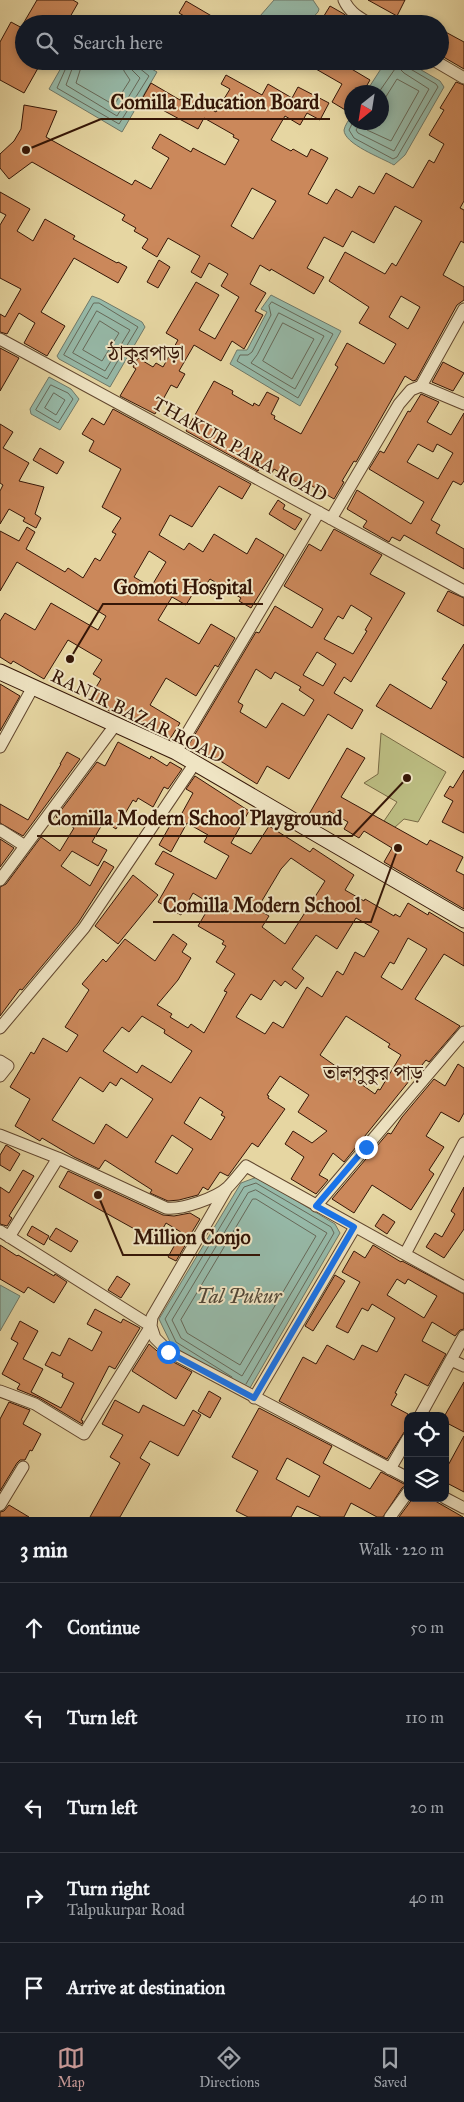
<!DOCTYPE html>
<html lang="en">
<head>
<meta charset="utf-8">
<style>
  :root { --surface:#171b24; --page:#20242c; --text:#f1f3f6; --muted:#9ea1a6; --line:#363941; --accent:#c59692 }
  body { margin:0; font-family:"IM FELL Great Primer","Noto Serif Bengali",serif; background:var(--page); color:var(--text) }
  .controls { position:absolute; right:15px; bottom:15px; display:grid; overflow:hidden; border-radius:10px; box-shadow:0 2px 8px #0003 }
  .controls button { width:45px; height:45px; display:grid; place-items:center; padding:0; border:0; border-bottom:1px solid var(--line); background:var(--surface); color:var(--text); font:25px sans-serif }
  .compass { position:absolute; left:344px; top:85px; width:45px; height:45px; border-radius:50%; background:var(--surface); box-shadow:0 2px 8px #0003; rotate:210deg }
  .stop { position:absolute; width:15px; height:15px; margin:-11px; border:4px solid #1a73e8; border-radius:50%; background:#fff }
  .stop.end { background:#1a73e8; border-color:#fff; box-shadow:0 1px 5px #0008 }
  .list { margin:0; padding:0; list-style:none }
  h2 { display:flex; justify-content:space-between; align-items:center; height:65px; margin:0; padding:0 20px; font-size:21px }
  h2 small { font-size:16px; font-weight:400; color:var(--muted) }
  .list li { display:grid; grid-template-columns:32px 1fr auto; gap:15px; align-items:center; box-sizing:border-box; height:90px; padding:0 20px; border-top:1px solid var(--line) }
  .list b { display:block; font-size:19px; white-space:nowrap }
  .list p { margin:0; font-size:16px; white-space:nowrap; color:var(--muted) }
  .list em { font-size:16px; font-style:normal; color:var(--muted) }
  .icon { flex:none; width:28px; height:28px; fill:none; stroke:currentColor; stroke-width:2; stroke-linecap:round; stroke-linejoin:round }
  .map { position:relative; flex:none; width:464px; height:1517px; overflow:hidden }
  .search { position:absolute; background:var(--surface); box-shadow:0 2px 8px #0003; left:15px; right:15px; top:15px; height:55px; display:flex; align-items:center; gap:12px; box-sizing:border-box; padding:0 18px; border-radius:28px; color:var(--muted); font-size:19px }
  .sheet { height:515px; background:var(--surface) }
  nav { display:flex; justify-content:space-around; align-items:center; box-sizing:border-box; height:70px; border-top:1px solid var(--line); background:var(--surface); font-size:14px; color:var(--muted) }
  nav a { display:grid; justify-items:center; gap:2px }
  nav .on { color:var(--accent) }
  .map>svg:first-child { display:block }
</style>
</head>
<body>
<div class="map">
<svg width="464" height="1517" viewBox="0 0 464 1517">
  <rect width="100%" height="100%" fill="#e6d6a2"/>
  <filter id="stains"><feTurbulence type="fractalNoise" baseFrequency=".004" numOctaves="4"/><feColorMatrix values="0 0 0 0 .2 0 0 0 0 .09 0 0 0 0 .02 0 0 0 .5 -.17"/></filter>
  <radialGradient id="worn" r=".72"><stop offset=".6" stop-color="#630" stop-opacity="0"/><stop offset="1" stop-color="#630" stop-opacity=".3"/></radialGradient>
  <path fill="#bbbc81" stroke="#786944" d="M381,733L446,772L418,822L404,819L394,828L384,821L397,802L364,783L378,774Z"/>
  <path fill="#96b9a8" stroke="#6f7868" d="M274,0H313L319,9L318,12L307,24H253Z
    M65,61H138L157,72L122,132L49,89Z
    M386,61H406L440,81L444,87L405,155L394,165C382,158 344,144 344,130C345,125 349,120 351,116L352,122H382V92H366Z
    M271,295L341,331L300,406L230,364L237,350H247L267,312L261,309Z
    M92,296L100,299L142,322L145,327L110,387L59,359L57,356Z
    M49,377L71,389L79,399L60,430L31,414L30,409Z
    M257,1177L335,1224L340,1233L247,1393L172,1346L159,1319L241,1183Z
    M0,1285L20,1296L0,1331Z"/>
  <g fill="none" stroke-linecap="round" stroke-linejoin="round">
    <path stroke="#666858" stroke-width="1" d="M69,61L57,88L119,124L149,76L138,67L136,61
      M75,61L66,85L117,116L140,78L132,70L130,61
      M83,61L76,83L114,105L130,80L124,71L122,61
      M353,122L349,130L354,138L393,159L397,157L438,87L436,84L407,67L404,61
      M361,122L356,130L358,133L394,151L429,89L404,73L397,66L379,92
      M369,122L367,130L391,141L419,91L397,79L382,103
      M272,302L333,334L298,398L237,361L240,355H248L252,352L271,315L269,306Z
      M94,303H99L138,327L107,379L64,355Z
      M97,311L130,330L105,371L73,353Z
      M279,313L324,336L295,389L251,363L257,355Z
      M100,321L119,333L102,361L83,350Z
      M283,323L314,339L292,379L263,361Z
      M51,385L68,393L73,399L58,423L36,410Z
      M54,393L65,400L56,415L45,408Z
      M256,1190L327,1233L242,1376L181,1338L172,1320L248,1193Z
      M253,1199H256L316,1236L240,1365L187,1333L181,1320Z
      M232,1377L176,1342L165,1319L244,1187L256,1183L331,1227L334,1233L246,1384"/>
  </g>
  <path fill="#cb885b" stroke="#351607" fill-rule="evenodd" d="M37,0H73L78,3L66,24H23Z
    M368,0H405L397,16Z
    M186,1L215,18L211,24H198L179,13Z
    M330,6L344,14L356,24H319Z
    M11,22L24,29V61H42L24,93L0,80V42Z
    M440,29L464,42V69L440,55Z
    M302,61H338L370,80L363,92H352V114L332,102L342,84Z
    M226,75L262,95L268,84L292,98L298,87L329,103L320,120L307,113L300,125L285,116L271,140L291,151L293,149L307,157L311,149L328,158L308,194L327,204L336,189L352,198L359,186L374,194L386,173L413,188L429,160L434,163L444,144L429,135L444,110L440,108L456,82L464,85V201L460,208L464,210V243L461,241L443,275L464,287V300L457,305L416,380L413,381L405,376L356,462L354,461L342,481L344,482L334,499L307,483L305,487L274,469L272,473L261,466L258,471L186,431L214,381L233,391L232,394L253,406L254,403L259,406L267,392L279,398L271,414L275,416L274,419L301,434L338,367L335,365L347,343L384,364L396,344L359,323L369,307L329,281L345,252L385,274L392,263L396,266L422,221L395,206L374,243L352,231L343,247L324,237L307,268L324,277L314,294L271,269L270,271L260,265L250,284L266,293L255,311L263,315L244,349L232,341L221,361L194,345L179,371L185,374L177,388L171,385L155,414L120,396L136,369L133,367L138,358L153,367L156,363L163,367L178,340L166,333L196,282L219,295L199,330L215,339L239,297L221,286L228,274L209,263L201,278L191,272L200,256L168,238L157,257L142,248L148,239L134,231L136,228L122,220L125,215L32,162L9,179L0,168V154L14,141L21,129L24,105L57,111L46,137L132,185L135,180L151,189L169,158L152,148L160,134L191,152L193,148L225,165L239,140L233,137L234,135L204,118L198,129L142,99L151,83L180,100L184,94L216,112L230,89L221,84ZM252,188L276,201L253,239L231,226ZM401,296L420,307L408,329L389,317Z
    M0,192L30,209L17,231L33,241L45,219L75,236L73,239L117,263L118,262L127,267L118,283L74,258L41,312L65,326L47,356L24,343L35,323L19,313L7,334L0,332V314L5,317L21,289L0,278V225L6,215L0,212Z
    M159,260L170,267L158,288L147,282Z
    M0,348L19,358L0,391Z
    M443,362L464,373L453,391L432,382Z
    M421,394L439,402L427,422L451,435L464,413V481L461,485L453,481L431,520L440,525L436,533L464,549V569L404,535L400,541L392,537L389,542L363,527L367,521L347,509L357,490L411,524L424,502L369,469L380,451L384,453L408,411L410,412ZM418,444L433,452L437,444L453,453L438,479L407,462Z
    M113,409L251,484L242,499L219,486L192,527L170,515L159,535L184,550L189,543L203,552L214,534L247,554L256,538L284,555L251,608L239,601L241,598L210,579L205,586L200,582L186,605L172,597L158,620L199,644L211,624L235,638L218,667L215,665L196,696L166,678L150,705L180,723L170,739L133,717L131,719L117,710L115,714L89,699L101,679L93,674L102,660L68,640L44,679L13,661L11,664L0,657V621L5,613L35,630L51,603L98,630L106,616L17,562L0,591V531L19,541L27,527L35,532L26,549L65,572L68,568L83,578L95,558L100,561L116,534L112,532L121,518L102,507L121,469L89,451L94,441L82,434L92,418L104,425ZM149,551L166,562L151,587L134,577Z
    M0,424L13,432L3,448L29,463L19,481L44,487L35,514L41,518L36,528L23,521L25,518L9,509L0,524V491L3,485L0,483Z
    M40,448L64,462L57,474L33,460Z
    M278,500L285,505L283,509L302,519L295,530L269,514Z
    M334,529L382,555L370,574L405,593L351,682L344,677L334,693L363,710L352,729L328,714L289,779L267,766L257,784L214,757L212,760L188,746L256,632L259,633L275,606L312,628L323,609L284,586L309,544L321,551ZM351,605L372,618L365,630L367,631L353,654L324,639L338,616L343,619ZM317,652L336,664L323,686L303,675ZM256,669L271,679L275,672L301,687L299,690L314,700L304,716L282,703L266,728L240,712L243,705L238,702Z
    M448,591L464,598V626L437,611Z
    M464,644V758L376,706L390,684L431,709L447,682L442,679Z
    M0,684L20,696L0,731Z
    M118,742L150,759L151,756L167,766L170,762L182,769L168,789L164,787L153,807L138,798L136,802L133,800L116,829L104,821L92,842L107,850L98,866L72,851L61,866L90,886L104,861L114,867L78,923L22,990L20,989L0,1016V887L6,884L41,837L60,851L74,828L56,817L97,762L105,766Z
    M347,748L365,758L341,797L427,845L430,840L463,857L456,871L464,875V909L384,862L392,848L364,831L359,838L344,829L348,822L329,811L322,824L308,816Z
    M67,752L80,759L23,836L0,823V804L28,820L61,764H60Z
    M464,770V833L442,822L453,801L444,796L450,786L453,788Z
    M195,776L249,811L231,843L251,854L269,826L310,852L313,848L354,875L345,890L364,901L365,899L394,916L395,914L400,917L408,903L428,915L429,912L464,933V966L444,954L415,999L460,1026L429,1062L426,1060L344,1162L333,1153L319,1175L328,1180L316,1194L291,1179L304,1157L285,1144L293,1131L312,1143L327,1131L298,1112L309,1095L280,1076L267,1095L269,1096L268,1098L285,1109L258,1147L252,1143L228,1176L220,1172L208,1190L203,1187L198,1195L179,1200L168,1201L150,1193L152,1190L105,1160L99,1169L74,1157L42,1138L40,1141L15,1126L30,1099L10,1087L31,1052L34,1054L43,1038L67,1052L78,1035L65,1027L89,990L82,984L103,959L106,962L125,939L155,961L173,934L187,944L182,952L191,958L178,980L157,1005L172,1014L170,1017L188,1028L191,1024L204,1033L221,1003L227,992L224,991L235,974L216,962L226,946L222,944L224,941L198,926L211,904L193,893L181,915L158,902L174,874L155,864L163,851L216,879L229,856L204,842L208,835L187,823L171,852L159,845L172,822L176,824L193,793L186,789ZM291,858L325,881L285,944L262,927L269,916L257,909L281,869ZM356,918L379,931L364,957L355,952L343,975L337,971L322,997L307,987L283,1028L273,1022L265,1034L236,1017L251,994L261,1000L274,980L281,986L285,981L296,989L304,978L292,969L316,935L337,949ZM408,938L427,949L402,990L381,977L390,962L394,964ZM142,1016L165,1030L164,1033L192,1051L171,1083L142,1065L137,1073L103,1051L122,1027L129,1032ZM346,1016L390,1044L388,1047L401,1055L380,1090L378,1089L375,1094L320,1055ZM80,1077L103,1092L110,1082L116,1086L121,1078L153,1099L127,1138L106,1124L94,1144L52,1120ZM200,1097L223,1112L221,1115L225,1117L211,1140L184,1123ZM172,1135L193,1149L177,1174L155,1162Z
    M0,839L14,848L0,867Z
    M133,875L158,895L118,944L95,926Z
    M458,1064L464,1068V1113L459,1122L441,1112L426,1136L444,1147L429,1170L434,1174L411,1210L372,1185L354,1213L332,1199L388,1133L391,1134L402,1117L434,1079L445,1086Z
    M6,1145L20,1154L10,1171L0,1165V1155Z
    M23,1170L34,1176L9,1216L12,1218L7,1226L0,1224V1187L9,1193Z
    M68,1171L163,1215L174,1216L190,1213L200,1219L189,1237L166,1223L156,1241L59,1187Z
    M464,1187V1229L444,1258L426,1247L435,1233L442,1237L455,1214L451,1211Z
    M383,1214L395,1222L387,1234L375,1226Z
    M32,1226L49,1236L44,1245L27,1235Z
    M56,1228L78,1241L71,1252L49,1239Z
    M178,1239L186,1244L176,1261L168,1257Z
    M0,1245L17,1256L18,1255L54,1276L55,1274L67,1282L54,1303L28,1287L24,1293L0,1279Z
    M373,1245L401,1262L402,1261L464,1294V1329L460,1330L455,1336L432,1322L422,1341L446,1354L428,1386L405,1374L395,1393L397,1394L391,1405L408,1414V1426L387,1459L279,1401L303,1357L316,1364L327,1345L354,1360L362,1345L377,1352L395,1318L372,1304L368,1311L362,1308L348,1333L336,1327L360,1282L342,1272L354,1251L365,1258ZM397,1279L405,1284L408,1279L437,1296L424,1318L387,1295Z
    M335,1275L345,1281L313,1331L305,1326Z
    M117,1276L130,1284L121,1298L108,1290Z
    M95,1309L121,1323L123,1319L140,1328L115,1369L109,1366L81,1420L83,1421L82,1424L39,1398L17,1389L20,1384L2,1374L18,1343L11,1339L20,1321L38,1331L23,1359L43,1369L31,1392L61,1408L74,1383L62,1377L63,1374L45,1365L52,1352L60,1356L69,1338L92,1351L102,1332L87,1324Z
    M149,1344L164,1357L192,1372L176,1399L132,1371Z
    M464,1382V1432L445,1422V1415Z
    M209,1391L221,1398L210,1418L198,1411Z
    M115,1400L139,1413L143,1405L184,1426L193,1410L201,1415L178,1456L150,1441L140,1458L150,1464L120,1517H90L120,1463L110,1457L123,1435L102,1424Z
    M9,1402L30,1410L23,1424L41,1434L32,1451L30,1450L25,1460H20L17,1463L0,1491V1419Z
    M259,1408L332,1446L323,1463L370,1489L381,1472L406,1485L402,1488L383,1517H377L351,1503L344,1517H321L297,1506L291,1517H248L236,1511L258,1471L232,1457ZM287,1458L320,1476L309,1497L276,1479Z
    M464,1436V1492L445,1482V1471Z
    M413,1498H430L463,1517H399Z
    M9,1505L29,1517H0V1512L4,1511Z"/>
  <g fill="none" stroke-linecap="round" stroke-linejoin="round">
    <g stroke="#61462e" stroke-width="13">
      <path id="minor" d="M344,0C349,12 359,17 370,24
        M435,61L464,78
        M0,339L464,591
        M421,386L464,404
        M331,519L399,404L411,390L421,386L464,309
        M0,747L33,687
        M176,752L319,512
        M0,830L25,846
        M0,880L116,724
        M0,1028L84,928L195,763
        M0,1061L8,1066L0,1076
        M0,1135L58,1158L166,1208C182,1210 216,1198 228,1187C234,1181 240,1173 246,1166L464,1287
        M227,1188L152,1317L151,1326L155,1338L168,1351L408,1478
        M316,1206L464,1032
        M0,1231L151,1326L84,1434L35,1404L0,1391
        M9,1237L58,1158
        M405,1254L464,1143
        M451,1360L464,1366
        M254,1398L355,1227
        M420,1416L464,1336
        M390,1469L408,1438
        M445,1498L464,1508
        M0,1505L23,1467
        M390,1517L408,1492"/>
    </g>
    <g stroke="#351607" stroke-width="17">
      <path id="secondary" d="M0,672L176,752L464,920"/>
    </g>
    <use href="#minor" stroke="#efe4c3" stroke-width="11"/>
    <use href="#secondary" stroke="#efe4c3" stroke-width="15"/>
  </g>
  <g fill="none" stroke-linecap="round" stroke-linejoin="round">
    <path stroke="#1a73e8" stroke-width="6" d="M168,1352L254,1398L354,1227L316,1206L366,1147"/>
  </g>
  <g text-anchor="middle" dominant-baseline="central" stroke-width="4" stroke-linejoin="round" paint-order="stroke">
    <g font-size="19" fill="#351607" stroke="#efe4c3">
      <text transform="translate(240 449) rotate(29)">THAKUR PARA ROAD</text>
      <text transform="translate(138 716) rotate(26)">RANIR BAZAR ROAD</text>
    </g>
    <g font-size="20" fill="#351607" stroke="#efe4c3">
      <text x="373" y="1073">তালপুকুর পাড়</text>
    </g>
    <g font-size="20" font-style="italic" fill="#524737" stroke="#efe4c3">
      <text x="239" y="1296">Tal Pukur</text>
    </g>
    <g font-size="21" fill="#351607" stroke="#efe4c3">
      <text x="146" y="353">ঠাকুরপাড়া</text>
    </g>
  </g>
  <path fill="none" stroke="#351607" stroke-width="2" d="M26 150L101 119H330M70 659L103 604H263M407 778L352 836H37M398 848L371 922H153M98 1195L123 1255H260"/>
  <g fill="#351607" stroke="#efe4c3" stroke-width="2">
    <circle cx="26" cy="150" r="5"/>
    <circle cx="70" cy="659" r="5"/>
    <circle cx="407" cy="778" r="5"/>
    <circle cx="398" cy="848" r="5"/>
    <circle cx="98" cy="1195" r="5"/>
  </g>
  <g font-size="20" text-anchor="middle" font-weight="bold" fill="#351607" stroke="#efe4c3" stroke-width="4" stroke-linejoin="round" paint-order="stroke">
    <text x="215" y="109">Comilla Education Board</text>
    <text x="183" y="594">Gomoti Hospital</text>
    <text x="195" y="825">Comilla Modern School Playground</text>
    <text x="262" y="912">Comilla Modern School</text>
    <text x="192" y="1244">Million Conjo</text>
  </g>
  <rect width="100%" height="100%" filter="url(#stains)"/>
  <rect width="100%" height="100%" fill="url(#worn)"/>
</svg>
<div class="controls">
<button><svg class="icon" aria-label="locate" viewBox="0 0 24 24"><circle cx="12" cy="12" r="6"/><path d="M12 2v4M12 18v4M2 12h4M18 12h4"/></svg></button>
<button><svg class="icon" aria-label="layers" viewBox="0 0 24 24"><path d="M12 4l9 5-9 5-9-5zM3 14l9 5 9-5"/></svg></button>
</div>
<svg class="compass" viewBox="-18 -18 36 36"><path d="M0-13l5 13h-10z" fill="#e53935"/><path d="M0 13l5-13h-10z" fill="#9ea1a6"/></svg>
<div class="stop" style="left:168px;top:1352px"></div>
<div class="stop end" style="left:366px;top:1147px"></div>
<div class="search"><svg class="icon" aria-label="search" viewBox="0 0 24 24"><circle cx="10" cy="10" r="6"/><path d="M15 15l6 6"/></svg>Search here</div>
</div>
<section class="sheet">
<h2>3 min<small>Walk · 220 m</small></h2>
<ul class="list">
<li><svg class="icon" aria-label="ahead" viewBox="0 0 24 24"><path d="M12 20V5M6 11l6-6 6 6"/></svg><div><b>Continue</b></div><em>50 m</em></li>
<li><svg class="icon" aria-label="left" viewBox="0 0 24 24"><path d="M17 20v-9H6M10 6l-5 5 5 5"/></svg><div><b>Turn left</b></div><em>110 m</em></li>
<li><svg class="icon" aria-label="left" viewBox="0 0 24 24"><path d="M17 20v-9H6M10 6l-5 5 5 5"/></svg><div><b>Turn left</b></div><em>20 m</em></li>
<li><svg class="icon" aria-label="right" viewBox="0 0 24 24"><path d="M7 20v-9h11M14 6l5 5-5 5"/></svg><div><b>Turn right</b><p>Talpukurpar Road</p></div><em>40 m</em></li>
<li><svg class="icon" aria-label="arrive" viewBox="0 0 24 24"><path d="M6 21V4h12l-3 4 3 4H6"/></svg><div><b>Arrive at destination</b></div></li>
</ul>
</section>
<nav>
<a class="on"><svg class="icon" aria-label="map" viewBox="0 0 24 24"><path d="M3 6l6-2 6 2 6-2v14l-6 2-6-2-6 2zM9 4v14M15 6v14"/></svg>Map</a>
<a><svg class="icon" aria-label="directions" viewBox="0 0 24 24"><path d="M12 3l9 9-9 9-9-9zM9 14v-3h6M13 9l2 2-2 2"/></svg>Directions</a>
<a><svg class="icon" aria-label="saved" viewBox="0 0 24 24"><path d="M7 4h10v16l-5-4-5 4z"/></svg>Saved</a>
</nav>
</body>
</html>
